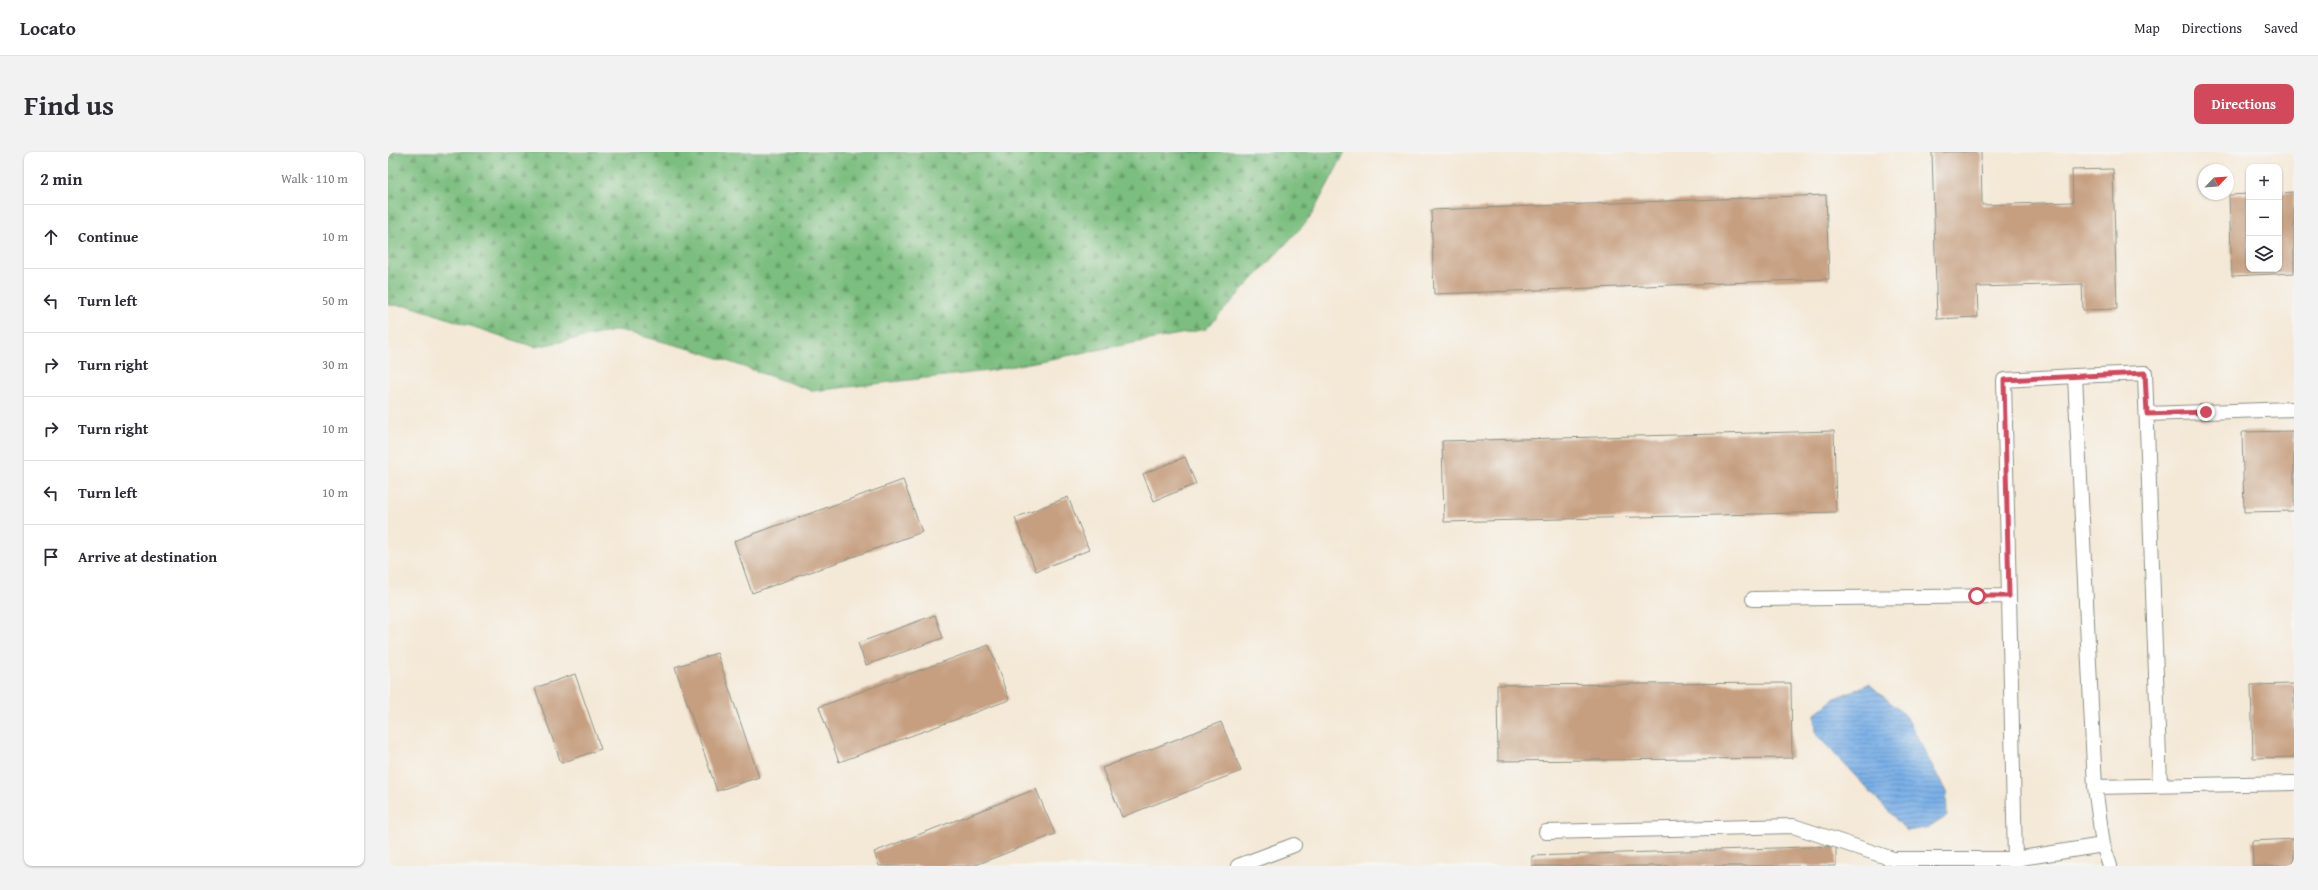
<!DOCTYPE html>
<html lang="en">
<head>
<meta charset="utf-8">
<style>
  :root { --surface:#fff; --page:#f2f2f3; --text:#2b2b33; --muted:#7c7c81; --line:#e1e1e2; --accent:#d1495b }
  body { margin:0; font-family:"Gentium Book Plus",serif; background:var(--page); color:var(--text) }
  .controls { position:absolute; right:12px; top:12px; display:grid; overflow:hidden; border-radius:8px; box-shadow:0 1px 3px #0004 }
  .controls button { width:36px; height:36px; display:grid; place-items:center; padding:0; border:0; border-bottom:1px solid var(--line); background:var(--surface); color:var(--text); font:20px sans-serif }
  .compass { position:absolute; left:1810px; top:12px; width:36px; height:36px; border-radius:50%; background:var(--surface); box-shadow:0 1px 3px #0004; rotate:65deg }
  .stop { position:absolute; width:12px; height:12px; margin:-9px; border:3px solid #d1495b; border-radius:50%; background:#fff }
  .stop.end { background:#d1495b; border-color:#fff; box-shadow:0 1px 4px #0008 }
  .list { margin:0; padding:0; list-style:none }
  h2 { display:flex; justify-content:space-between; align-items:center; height:52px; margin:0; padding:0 16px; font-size:17px }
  h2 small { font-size:13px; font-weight:400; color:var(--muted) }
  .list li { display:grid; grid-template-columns:26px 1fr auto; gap:12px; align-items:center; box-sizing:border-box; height:64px; padding:0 16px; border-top:1px solid var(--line) }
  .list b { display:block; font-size:15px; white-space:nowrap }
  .list em { font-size:13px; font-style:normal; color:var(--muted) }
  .icon { flex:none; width:22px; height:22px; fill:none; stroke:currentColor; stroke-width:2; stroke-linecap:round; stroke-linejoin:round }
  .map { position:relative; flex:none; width:1906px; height:714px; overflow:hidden; border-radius:8px }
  header { display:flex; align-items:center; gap:24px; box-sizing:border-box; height:56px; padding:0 20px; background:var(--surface); border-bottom:1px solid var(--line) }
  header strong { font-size:19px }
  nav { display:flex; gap:22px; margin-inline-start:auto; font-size:14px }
  .intro { display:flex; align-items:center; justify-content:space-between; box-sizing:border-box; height:96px; padding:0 24px }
  h1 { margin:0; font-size:28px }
  .button { padding:10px 18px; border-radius:8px; background:var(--accent); color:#fff; font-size:14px; font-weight:700 }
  main { display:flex; gap:24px; padding:0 24px }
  aside { flex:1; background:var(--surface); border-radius:8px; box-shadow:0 1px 3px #0004 }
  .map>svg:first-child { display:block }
</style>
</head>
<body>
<header>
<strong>Locato</strong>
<nav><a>Map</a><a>Directions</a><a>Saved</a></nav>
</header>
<div class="intro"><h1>Find us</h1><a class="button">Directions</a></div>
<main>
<aside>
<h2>2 min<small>Walk · 110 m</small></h2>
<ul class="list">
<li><svg class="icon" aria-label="ahead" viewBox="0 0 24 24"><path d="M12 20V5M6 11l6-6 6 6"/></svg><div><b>Continue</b></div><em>10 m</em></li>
<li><svg class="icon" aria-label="left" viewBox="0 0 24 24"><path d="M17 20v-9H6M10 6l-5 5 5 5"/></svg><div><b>Turn left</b></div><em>50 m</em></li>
<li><svg class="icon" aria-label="right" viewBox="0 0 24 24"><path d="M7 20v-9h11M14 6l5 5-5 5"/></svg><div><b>Turn right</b></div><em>30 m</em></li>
<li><svg class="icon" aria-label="right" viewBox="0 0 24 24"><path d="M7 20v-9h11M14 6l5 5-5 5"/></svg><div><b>Turn right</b></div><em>10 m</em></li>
<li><svg class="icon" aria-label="left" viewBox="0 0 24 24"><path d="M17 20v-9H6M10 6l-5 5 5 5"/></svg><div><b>Turn left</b></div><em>10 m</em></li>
<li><svg class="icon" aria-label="arrive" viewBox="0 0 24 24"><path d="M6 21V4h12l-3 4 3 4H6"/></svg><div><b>Arrive at destination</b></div></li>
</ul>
</aside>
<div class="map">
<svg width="1906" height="714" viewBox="0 0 1906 714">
  <defs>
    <pattern id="forest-firs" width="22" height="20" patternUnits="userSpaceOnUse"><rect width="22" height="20" fill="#7cbe7f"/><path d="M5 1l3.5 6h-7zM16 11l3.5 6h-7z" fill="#659c69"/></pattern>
    <pattern id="water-rules" width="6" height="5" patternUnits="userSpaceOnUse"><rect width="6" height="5" fill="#79afe7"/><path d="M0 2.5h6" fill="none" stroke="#6390bc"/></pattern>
  </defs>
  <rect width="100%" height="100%" fill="#f6f6f2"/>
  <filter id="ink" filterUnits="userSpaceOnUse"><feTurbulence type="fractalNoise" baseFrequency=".025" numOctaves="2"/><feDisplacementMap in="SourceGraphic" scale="8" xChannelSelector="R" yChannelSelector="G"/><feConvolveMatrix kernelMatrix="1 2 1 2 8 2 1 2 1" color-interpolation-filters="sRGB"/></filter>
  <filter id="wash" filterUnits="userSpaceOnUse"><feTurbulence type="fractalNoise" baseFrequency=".012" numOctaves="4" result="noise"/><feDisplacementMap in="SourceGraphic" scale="16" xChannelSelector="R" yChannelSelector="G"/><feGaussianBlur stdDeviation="0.9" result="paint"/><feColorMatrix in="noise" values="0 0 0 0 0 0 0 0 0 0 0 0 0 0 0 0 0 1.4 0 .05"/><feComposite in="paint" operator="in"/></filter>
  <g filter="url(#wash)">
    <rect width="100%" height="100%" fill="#f4e8d6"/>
    <path fill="url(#forest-firs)" stroke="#4e7e5a" d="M0,0H957L922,66L818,177L600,219L425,239L310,199L231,178L147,195L22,154L0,153Z"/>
    <path fill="url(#water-rules)" stroke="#4c768e" d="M1481,532L1518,564L1558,640L1559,664L1542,675L1519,679L1428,582L1427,562L1447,546Z"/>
    <g id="blocks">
      <path fill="#c69f80" d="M1544,0H1593L1594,53L1685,50L1684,18L1725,17L1729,157L1695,158L1694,132L1589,135L1590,165L1549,167Z
        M1906,40V121L1844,124L1841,43L1861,42V117H1891V41Z
        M1438,43L1441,127L1046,142L1043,58Z
        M1446,279L1448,360L1056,370L1054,289Z
        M1906,279V359L1856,360L1854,280Z
        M797,305L808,332L766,349L755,322Z
        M515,328L534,380L364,441L346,389Z
        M680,345L701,398L648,419L627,366Z
        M547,463L555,486L478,513L470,491Z
        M601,493L621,548L451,610L431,555Z
        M329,501L371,625L329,639L287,515Z
        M187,522L213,597L173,611L147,536Z
        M1403,531L1404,606L1110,609L1109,533Z
        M1906,532V605L1865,606L1863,533Z
        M833,570L853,619L734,665L714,616Z
        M648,637L667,682L585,714H491L486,700Z
        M1906,687V714H1865L1864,689Z
        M1448,694V714H1144V704Z"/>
    </g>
  </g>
  <g filter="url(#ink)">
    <use href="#blocks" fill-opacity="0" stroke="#8a9285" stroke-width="1"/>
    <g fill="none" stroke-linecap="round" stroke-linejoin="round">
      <g stroke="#8a9285" stroke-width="16">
        <path id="service" d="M1687,224L1757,221L1772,633
          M1759,262L1906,257
          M1365,447L1621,444
          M1707,635L1906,631
          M1158,680L1405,674L1505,707H1627L1616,228L1687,224L1707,635L1715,693
          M850,714L906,693
          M1627,714V707L1715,693L1722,714"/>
      </g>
      <use href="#service" stroke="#fff" stroke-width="14"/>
    </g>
  </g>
  <g fill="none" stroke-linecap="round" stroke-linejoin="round" filter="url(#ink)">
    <path stroke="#d1495b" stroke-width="5" d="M1589,444H1621L1616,228L1757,221L1759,262L1818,260"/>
  </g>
</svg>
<div class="controls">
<button>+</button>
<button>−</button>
<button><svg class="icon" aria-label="layers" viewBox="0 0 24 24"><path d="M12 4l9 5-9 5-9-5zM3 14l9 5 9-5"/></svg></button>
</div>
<svg class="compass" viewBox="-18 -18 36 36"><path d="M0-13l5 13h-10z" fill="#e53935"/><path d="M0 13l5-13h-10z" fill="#7c7c81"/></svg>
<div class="stop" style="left:1589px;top:444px"></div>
<div class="stop end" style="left:1818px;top:260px"></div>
</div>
</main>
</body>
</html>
